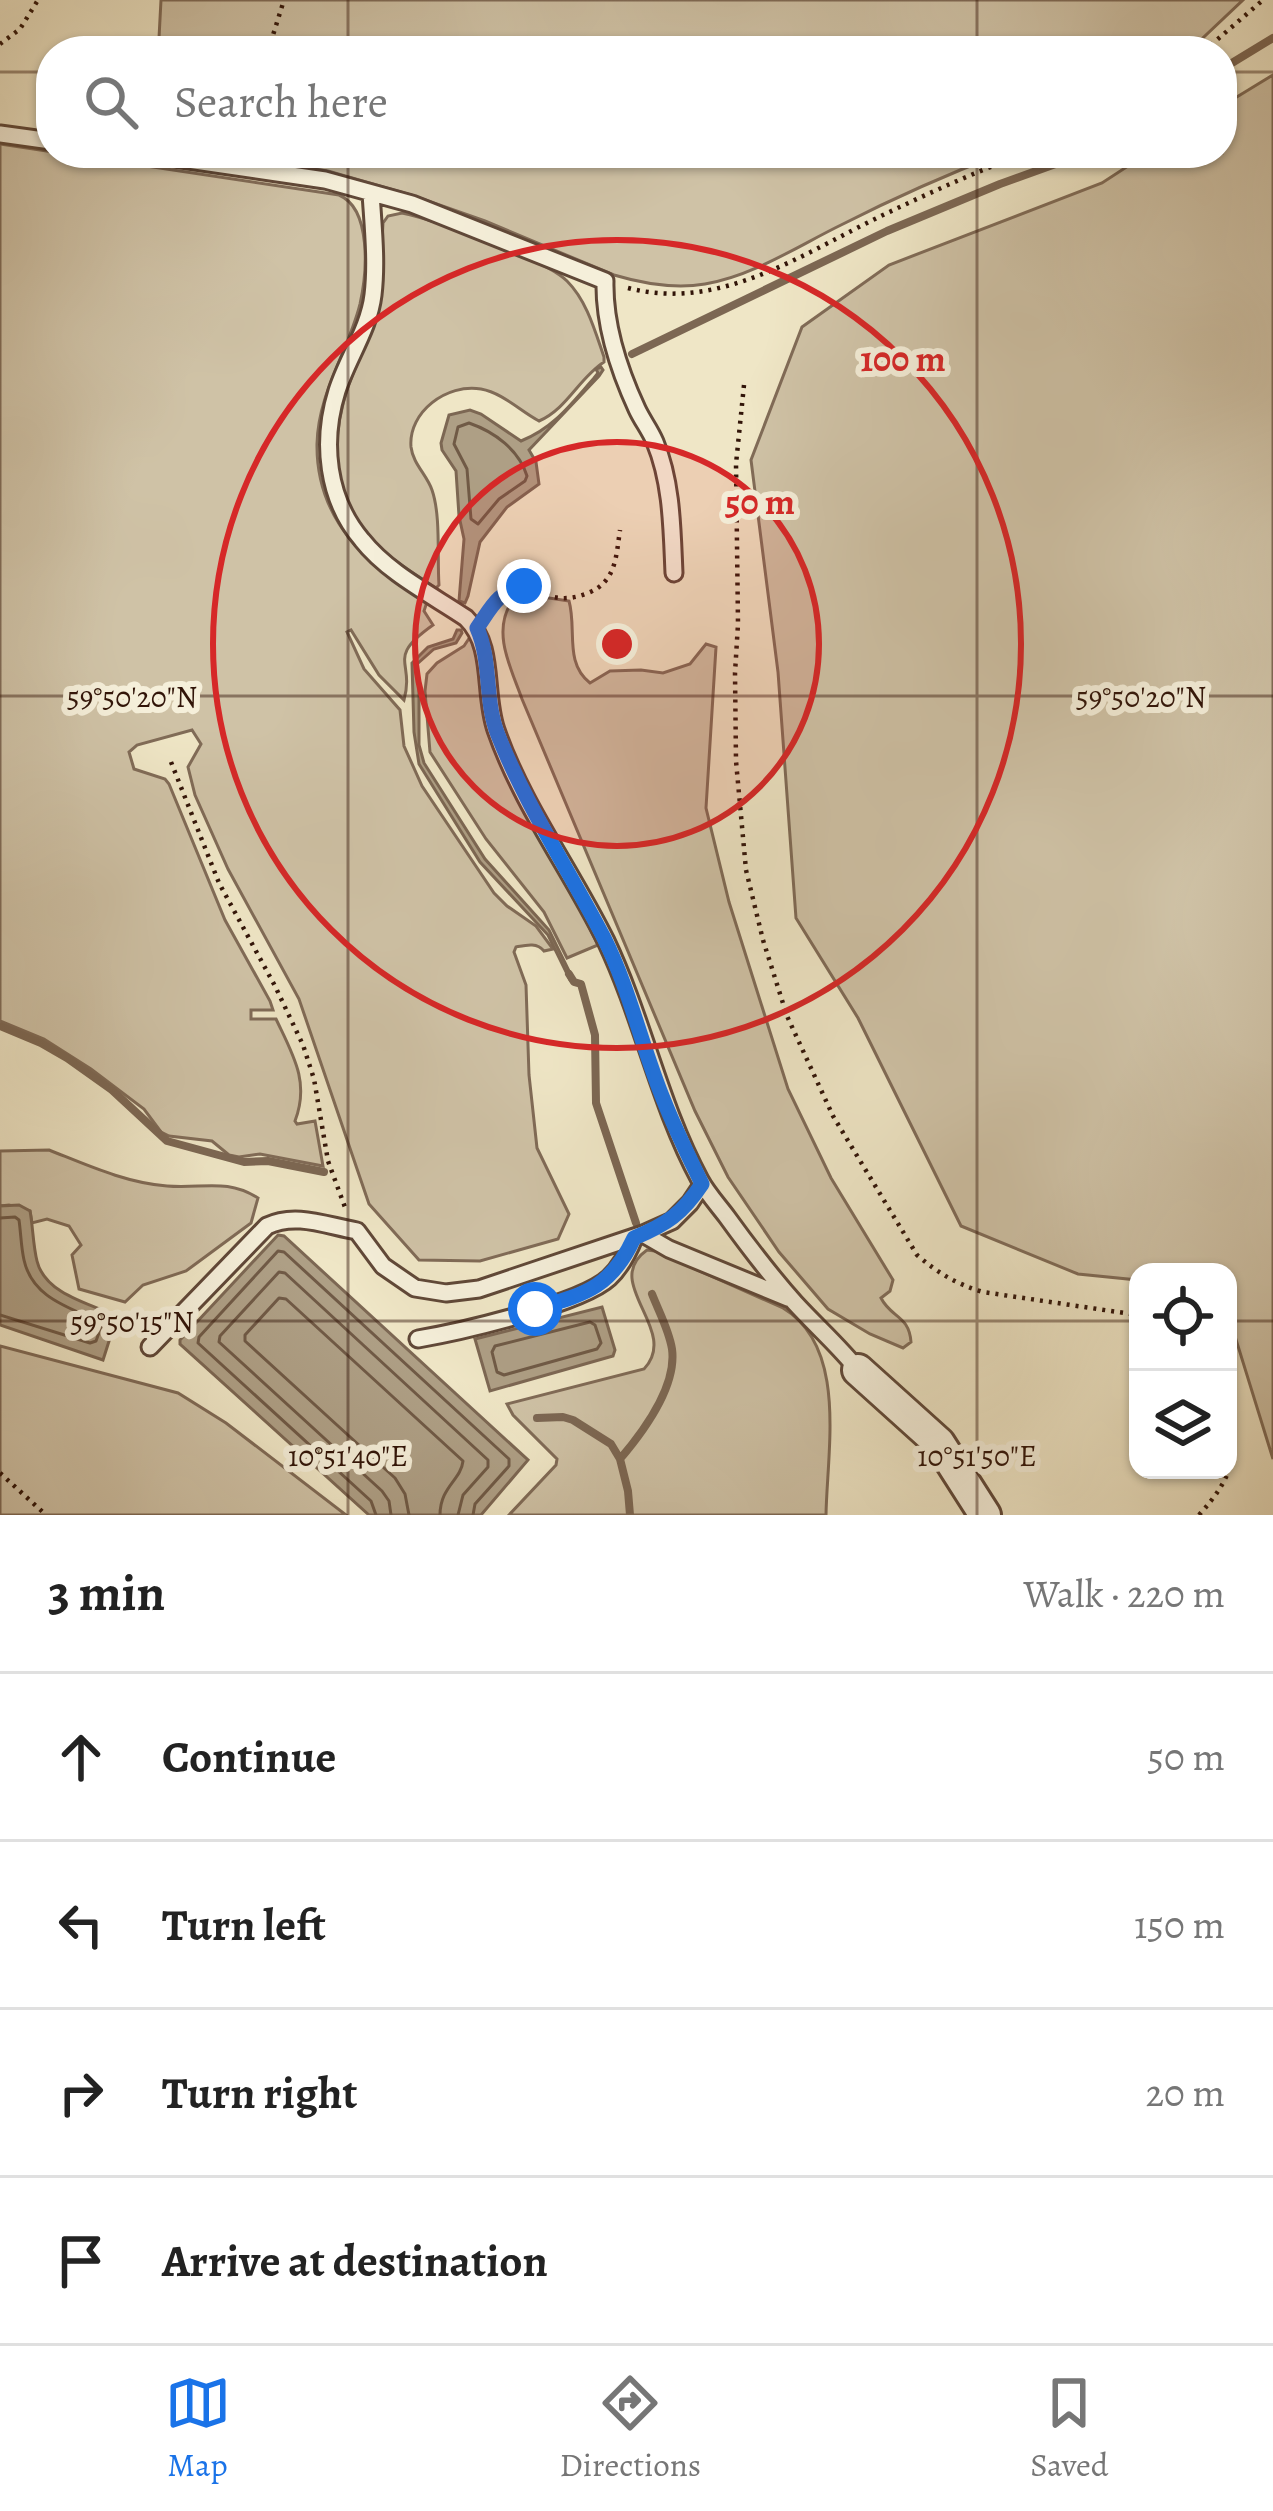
<!DOCTYPE html>
<html lang="en">
<head>
<meta charset="utf-8">
<style>
  :root { --surface:#fff; --page:#f6f6f6; --text:#222; --muted:#767676; --line:#e0e0e0; --accent:#1a73e8 }
  body { margin:0; font-family:Alegreya,serif; background:var(--page); color:var(--text) }
  .controls { position:absolute; right:36px; bottom:36px; display:grid; overflow:hidden; border-radius:24px; box-shadow:0 3px 9px #0004 }
  .controls button { width:108px; height:108px; display:grid; place-items:center; padding:0; border:0; border-bottom:3px solid var(--line); background:var(--surface); color:var(--text); font:60px sans-serif }
  .stop { position:absolute; width:36px; height:36px; margin:-27px; border:9px solid #1a73e8; border-radius:50%; background:#fff }
  .stop.end { background:#1a73e8; border-color:#fff; box-shadow:0 3px 12px #0008 }
  .list { margin:0; padding:0; list-style:none }
  h2 { display:flex; justify-content:space-between; align-items:center; height:156px; margin:0; padding:0 48px; font-size:51px }
  h2 small { font-size:39px; font-weight:400; color:var(--muted) }
  .list li { display:grid; grid-template-columns:78px 1fr auto; gap:36px; align-items:center; box-sizing:border-box; height:168px; padding:0 48px; border-top:3px solid var(--line) }
  .list b { display:block; font-size:45px; white-space:nowrap }
  .list em { font-size:39px; font-style:normal; color:var(--muted) }
  .icon { flex:none; width:66px; height:66px; fill:none; stroke:currentColor; stroke-width:2; stroke-linecap:round; stroke-linejoin:round }
  .map { position:relative; flex:none; width:1273px; height:1515px; overflow:hidden }
  .search { position:absolute; background:var(--surface); box-shadow:0 3px 9px #0004; left:36px; right:36px; top:36px; height:132px; display:flex; align-items:center; gap:30px; box-sizing:border-box; padding:0 42px; border-radius:48px; color:var(--muted); font-size:45px }
  .sheet { height:828px; background:var(--surface) }
  nav { display:flex; justify-content:space-around; align-items:center; box-sizing:border-box; height:168px; border-top:3px solid var(--line); background:var(--surface); font-size:33px; color:var(--muted) }
  nav a { display:grid; justify-items:center; gap:6px }
  nav .on { color:var(--accent) }
  .map>svg:first-child { display:block }
</style>
</head>
<body>
<div class="map">
<svg width="1273" height="1515" viewBox="0 0 1273 1515">
  <rect width="100%" height="100%" fill="#efe6c6"/>
  <filter id="stains"><feTurbulence type="fractalNoise" baseFrequency=".00167" numOctaves="4"/><feColorMatrix values="0 0 0 0 .2 0 0 0 0 .09 0 0 0 0 .02 0 0 0 .5 -.17"/></filter>
  <radialGradient id="worn" r=".72"><stop offset=".6" stop-color="#630" stop-opacity="0"/><stop offset="1" stop-color="#630" stop-opacity=".3"/></radialGradient>
  <path fill="#cfc2a6" stroke="#806b57" stroke-width="3" d="M161,0H1243L1189,51H133L159,38Z
    M1273,75V1459L1234,1333L1228,1328V1272H1138V1280L1078,1274L961,1226L858,1018L796,918L778,672L751,460L802,327L889,265L1102,183L1148,153H1222V106Z
    M0,144L339,195C372,209 367,273 360,304C348,352 318,393 317,444C316,520 367,566 427,602L424,611L433,625C385,659 415,660 404,700L379,675L351,630L347,632L364,669L400,710L404,746L422,786L494,893L507,906L536,926L553,949L544,951C537,942 526,945 516,947L514,952L526,985L529,1075L537,1148L569,1214L558,1239L480,1261L419,1260L369,1204L299,999L228,869L195,795L188,767L201,744L192,730L137,745L129,752L134,769L165,779L169,784L225,920L270,1001L273,1010H251V1019H276C293,1055 310,1082 295,1121L297,1124L315,1121L323,1166L260,1154L239,1157L229,1155L212,1141L169,1136L161,1132L144,1109L91,1069L44,1039L0,1021Z
    M202,153H1003C948,174 894,198 841,225C798,246 753,276 705,284C674,289 644,284 614,275L485,221L411,195L328,171Z
    M402,213C435,220 545,259 567,281C587,301 595,331 604,357V362C579,378 567,409 539,421C520,411 503,393 481,389C447,383 408,412 411,447C413,464 427,475 432,490C441,516 437,557 439,585L436,588C415,574 393,561 375,544C331,503 330,440 348,387C355,366 366,347 372,326C382,294 381,256 383,223L388,216Z
    M536,596L569,601C577,629 564,663 590,683L610,671L641,670L663,673L690,664L706,644L716,647L706,808L729,902L788,1089L831,1178L893,1280L890,1291L881,1298C891,1318 909,1315 911,1342L903,1348L870,1334L828,1309L779,1252L728,1177L695,1111L522,699C511,668 492,633 511,603Z
    M470,637C485,663 477,699 487,728C501,770 526,807 547,845C566,878 581,912 598,945L567,958L544,912L486,839L430,752L425,691L427,674L437,663L464,646Z
    M49,1150C87,1165 126,1183 167,1186C203,1189 226,1178 258,1198L251,1223L186,1271L143,1285L125,1302L79,1289L72,1255L81,1245L69,1226L47,1219L32,1223L30,1211L9,1205L0,1206V1151Z
    M647,1250L655,1251L783,1308C848,1347 827,1450 826,1515H509L556,1465L557,1459L513,1415L507,1404L644,1369C681,1330 600,1283 647,1250Z
    M0,1346L178,1393L226,1423L346,1515H0Z"/>
  <path fill="#ae9f85" stroke="#7c6753" stroke-width="3" d="M601,367L603,370L599,376L529,450L536,462L539,484L507,507L480,542L468,596L465,603L459,601L464,539L459,516L456,471L442,450L441,443L449,415L470,410L481,414L521,441C554,428 572,403 594,378L598,373L596,369Z
    M457,630H461L462,633L456,643L434,649L416,665L419,686V745L424,763L485,859L549,930L573,979L570,980L548,935L480,862L419,764L414,732L412,663L428,647L453,639Z
    M0,1206L19,1205L30,1211C33,1227 33,1245 37,1261C45,1294 90,1304 117,1316L103,1360L0,1325Z
    M278,1235L284,1236L528,1460L481,1515H369L180,1344V1340Z
    M602,1307L615,1350L613,1356L490,1391L475,1339Z"/>
  <g fill="none" stroke-linecap="round" stroke-linejoin="round">
    <path stroke="#705a46" stroke-width="3" d="M469,423C495,432 519,450 527,476L525,481L499,499L478,524L471,519L467,469L454,444L458,427Z
      M0,1218L15,1217L19,1220C21,1234 21,1247 24,1260C32,1297 68,1307 98,1321L101,1327L96,1341L90,1343L0,1315
      M590,1322L595,1325L601,1343L597,1349L504,1375L497,1372L492,1352L495,1346Z
      M376,1515L371,1501L198,1343L199,1337L278,1251L284,1252L509,1459V1466L475,1504L473,1515
      M391,1515L389,1501L382,1491L219,1342L220,1336L279,1272L285,1273L488,1460V1467L463,1495L458,1515
      M409,1515L405,1494L395,1478L245,1341V1335L279,1298L286,1299L463,1461C461,1480 440,1487 440,1515"/>
    <path stroke="#7c6753" stroke-width="8" d="M1222,69L1273,38
      M632,354L887,231L1000,184L1086,153
      M569,974L574,982L581,984L595,1035L596,1103L636,1223
      M0,1026L41,1043L67,1058L112,1090L167,1141L244,1162L268,1161L324,1172
      M537,1418L563,1417L573,1420L611,1444L620,1459L628,1491L630,1515
      M620,1459C643,1432 677,1386 672,1349C669,1330 659,1312 652,1294"/>
    <g stroke="#604838" stroke-width="21">
      <path id="lane" d="M0,134L51,141
        M140,153L325,180L412,204L605,281C604,324 619,370 637,409C642,420 650,430 655,442C672,483 672,529 674,573
        M371,193C373,226 377,262 373,295C369,329 347,359 337,391C321,442 327,499 362,540C388,573 432,595 466,618C495,646 483,693 496,730C522,805 571,870 606,941C643,1019 659,1104 700,1180C707,1193 718,1205 727,1217C748,1246 771,1276 795,1303C816,1326 839,1346 858,1370
        M643,1234L669,1249L788,1298
        M418,1339C459,1332 581,1304 609,1278C621,1267 628,1253 634,1238
        M150,1347L267,1226C296,1212 327,1226 357,1231L383,1266L415,1288L446,1293L479,1289L643,1234L672,1221L690,1203L702,1185"/>
    </g>
    <g stroke="#604838" stroke-width="36">
      <path id="street" d="M858,1370L939,1443L985,1515"/>
    </g>
    <path stroke="#311408" stroke-width="4.5" stroke-dasharray="3 6" stroke-linecap="butt" d="M0,44L20,29L38,0
      M268,51L284,0
      M1204,51L1263,0
      M628,288C720,312 802,254 881,216C929,193 977,171 1027,153
      M744,385L736,464L738,624L735,673L736,761L746,870L763,940L787,1016L833,1116L917,1255C938,1273 956,1284 983,1292L1138,1315
      M487,613C496,601 505,585 523,586C532,587 542,594 550,596C563,600 576,598 588,593C616,582 616,557 620,530
      M171,762L219,883L275,986L303,1045L314,1079L328,1161L346,1210
      M0,1473L46,1515
      M1199,1515C1233,1477 1239,1456 1228,1405"/>
    <use href="#lane" stroke="#f5efda" stroke-width="15"/>
    <use href="#street" stroke="#f5efda" stroke-width="30"/>
  </g>
  <g fill="none" stroke-linecap="round" stroke-linejoin="round">
    <path stroke="#1a73e8" stroke-width="15" d="M524,586C498,591 491,608 477,628C492,662 484,700 498,735C526,806 569,870 604,938C630,990 642,1048 664,1101C675,1129 689,1157 702,1184C682,1214 667,1224 634,1238C611,1288 585,1294 535,1309"/>
  </g>
  <path fill="none" stroke="#311408" stroke-width="3" stroke-opacity="0.45" d="M348,0V51M977,0V51M0,72H51M1222,72H1273M348,153V1515M977,153V1515M0,696H1273M0,1321H1138M1228,1321H1273"/>
  <circle cx="617" cy="644" r="202" fill="#d62828" fill-opacity=".12"/>
  <g fill="none" stroke="#d62828" stroke-width="6">
    <circle cx="617" cy="644" r="202"/>
    <circle cx="617" cy="644" r="404"/>
  </g>
  <g font-size="30" text-anchor="middle" fill="#311408" stroke="#f5efda" stroke-width="12" stroke-linejoin="round" paint-order="stroke">
    <text x="132" y="707">59°50'20"N</text>
    <text x="1141" y="707">59°50'20"N</text>
    <text x="132" y="1332">59°50'15"N</text>
    <text x="348" y="1466">10°51'40"E</text>
    <text x="977" y="1466">10°51'50"E</text>
  </g>
  <circle cx="617" cy="644" r="18" fill="#d62828" stroke="#f5efda" stroke-width="6"/>
  <g font-size="36" text-anchor="middle" font-weight="bold" fill="#d62828" stroke="#f5efda" stroke-width="12" stroke-linejoin="round" paint-order="stroke">
    <text x="903" y="371">100 m</text>
    <text x="760" y="514">50 m</text>
  </g>
  <rect width="100%" height="100%" filter="url(#stains)"/>
  <rect width="100%" height="100%" fill="url(#worn)"/>
</svg>
<div class="controls">
<button><svg class="icon" aria-label="locate" viewBox="0 0 24 24"><circle cx="12" cy="12" r="6"/><path d="M12 2v4M12 18v4M2 12h4M18 12h4"/></svg></button>
<button><svg class="icon" aria-label="layers" viewBox="0 0 24 24"><path d="M12 4l9 5-9 5-9-5zM3 14l9 5 9-5"/></svg></button>
</div>
<div class="stop" style="left:535px;top:1309px"></div>
<div class="stop end" style="left:524px;top:586px"></div>
<div class="search"><svg class="icon" aria-label="search" viewBox="0 0 24 24"><circle cx="10" cy="10" r="6"/><path d="M15 15l6 6"/></svg>Search here</div>
</div>
<section class="sheet">
<h2>3 min<small>Walk · 220 m</small></h2>
<ul class="list">
<li><svg class="icon" aria-label="ahead" viewBox="0 0 24 24"><path d="M12 20V5M6 11l6-6 6 6"/></svg><div><b>Continue</b></div><em>50 m</em></li>
<li><svg class="icon" aria-label="left" viewBox="0 0 24 24"><path d="M17 20v-9H6M10 6l-5 5 5 5"/></svg><div><b>Turn left</b></div><em>150 m</em></li>
<li><svg class="icon" aria-label="right" viewBox="0 0 24 24"><path d="M7 20v-9h11M14 6l5 5-5 5"/></svg><div><b>Turn right</b></div><em>20 m</em></li>
<li><svg class="icon" aria-label="arrive" viewBox="0 0 24 24"><path d="M6 21V4h12l-3 4 3 4H6"/></svg><div><b>Arrive at destination</b></div></li>
</ul>
</section>
<nav>
<a class="on"><svg class="icon" aria-label="map" viewBox="0 0 24 24"><path d="M3 6l6-2 6 2 6-2v14l-6 2-6-2-6 2zM9 4v14M15 6v14"/></svg>Map</a>
<a><svg class="icon" aria-label="directions" viewBox="0 0 24 24"><path d="M12 3l9 9-9 9-9-9zM9 14v-3h6M13 9l2 2-2 2"/></svg>Directions</a>
<a><svg class="icon" aria-label="saved" viewBox="0 0 24 24"><path d="M7 4h10v16l-5-4-5 4z"/></svg>Saved</a>
</nav>
</body>
</html>
